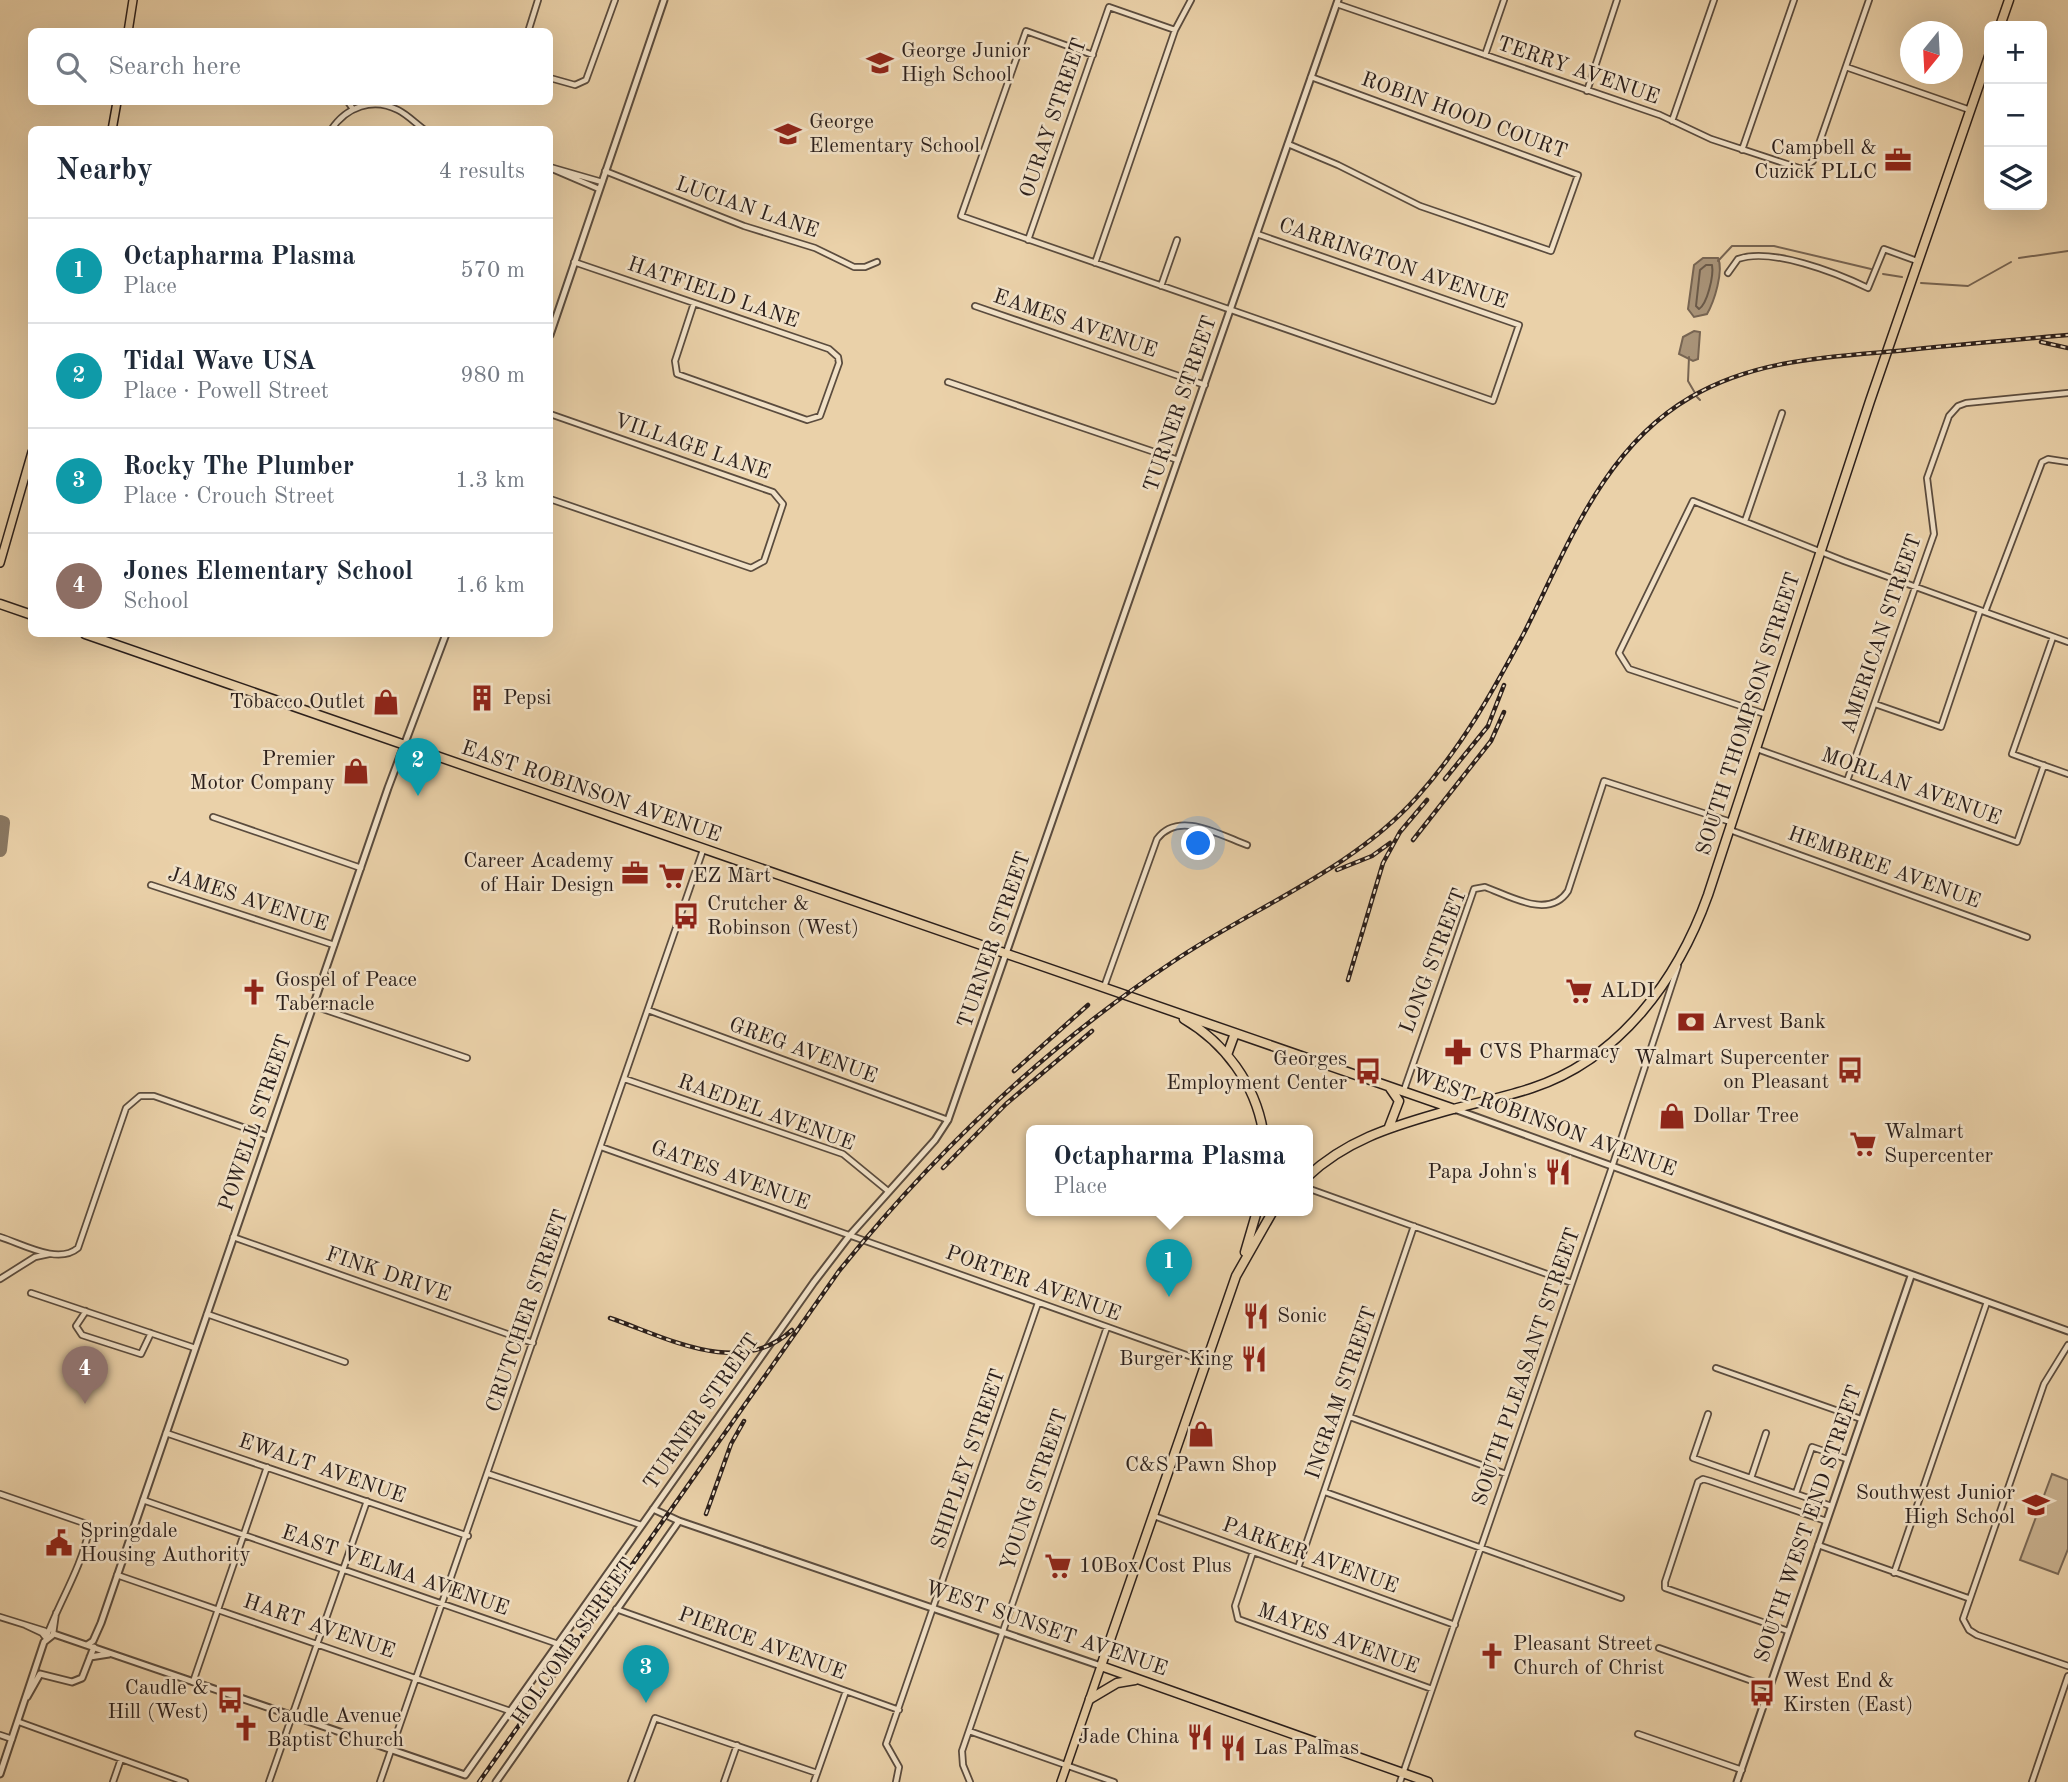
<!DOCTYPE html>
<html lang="en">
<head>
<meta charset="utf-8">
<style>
  :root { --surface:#fff; --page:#f2f2f3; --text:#1f2937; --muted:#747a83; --line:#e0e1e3; --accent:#7c3aed }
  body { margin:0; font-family:"Old Standard TT",serif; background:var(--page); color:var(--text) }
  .controls { position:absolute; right:21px; top:21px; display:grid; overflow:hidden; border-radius:10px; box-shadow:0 7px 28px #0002 }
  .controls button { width:63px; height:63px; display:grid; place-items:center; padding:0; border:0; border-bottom:2px solid var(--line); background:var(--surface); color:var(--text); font:35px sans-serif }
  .compass { position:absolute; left:1900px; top:21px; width:63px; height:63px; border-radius:50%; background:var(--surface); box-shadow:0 7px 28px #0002; rotate:198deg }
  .you { position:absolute; left:1199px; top:844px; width:24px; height:24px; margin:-18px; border:5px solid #fff; border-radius:50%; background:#1a73e8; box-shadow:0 0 0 10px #1a73e833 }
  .badge { display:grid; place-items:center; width:46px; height:46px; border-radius:50%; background:var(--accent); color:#fff; font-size:23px; font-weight:700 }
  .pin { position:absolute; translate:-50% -58px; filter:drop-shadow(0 2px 4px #0008) }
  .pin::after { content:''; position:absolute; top:37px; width:24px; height:21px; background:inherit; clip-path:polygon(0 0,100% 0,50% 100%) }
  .popup { position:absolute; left:1026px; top:1125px; width:287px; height:91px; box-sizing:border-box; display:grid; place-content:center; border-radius:10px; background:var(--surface); filter:drop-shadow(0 2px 5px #0005); font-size:23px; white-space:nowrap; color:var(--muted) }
  .popup b { font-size:26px; color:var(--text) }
  .popup::after { content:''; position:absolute; left:50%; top:100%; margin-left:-14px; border:14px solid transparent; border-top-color:var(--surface) }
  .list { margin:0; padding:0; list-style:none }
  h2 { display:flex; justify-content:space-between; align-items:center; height:91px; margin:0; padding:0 28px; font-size:30px }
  h2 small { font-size:23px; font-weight:400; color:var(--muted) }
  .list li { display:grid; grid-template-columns:46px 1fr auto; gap:21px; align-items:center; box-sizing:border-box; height:105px; padding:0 28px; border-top:2px solid var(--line) }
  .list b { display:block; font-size:26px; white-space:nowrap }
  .list p { margin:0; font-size:23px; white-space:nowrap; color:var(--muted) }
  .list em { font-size:23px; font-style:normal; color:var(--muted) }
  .icon { flex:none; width:38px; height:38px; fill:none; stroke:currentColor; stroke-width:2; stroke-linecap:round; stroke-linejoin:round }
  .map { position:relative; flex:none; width:2068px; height:1782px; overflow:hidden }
  .search { position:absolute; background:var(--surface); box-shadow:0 7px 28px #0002; left:28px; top:28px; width:525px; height:77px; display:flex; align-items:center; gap:18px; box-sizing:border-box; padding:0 24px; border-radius:10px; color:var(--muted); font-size:26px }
  .panel { position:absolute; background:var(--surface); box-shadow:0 7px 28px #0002; left:28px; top:126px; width:525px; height:511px; border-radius:10px }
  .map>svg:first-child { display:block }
</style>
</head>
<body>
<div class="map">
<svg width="2068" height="1782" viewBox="0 0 2068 1782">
  <rect width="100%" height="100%" fill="#ead1a9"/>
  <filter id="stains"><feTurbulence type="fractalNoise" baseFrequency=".00286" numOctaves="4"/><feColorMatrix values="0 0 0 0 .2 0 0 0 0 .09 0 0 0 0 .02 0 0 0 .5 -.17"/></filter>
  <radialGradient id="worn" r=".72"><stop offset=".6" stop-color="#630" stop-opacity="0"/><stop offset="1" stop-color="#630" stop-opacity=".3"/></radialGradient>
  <path fill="#cab391" stroke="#7a6956" stroke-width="2" d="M2052,1474L2068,1480V1549L2058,1574L2020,1560Z"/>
  <path fill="#a99479" stroke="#776553" stroke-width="2" d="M1703,258H1718C1724,271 1714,302 1707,314L1694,317L1688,309L1694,265Z
    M1694,331L1700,332L1698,359L1693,361L1679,354L1683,337Z"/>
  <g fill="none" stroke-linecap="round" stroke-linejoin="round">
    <path stroke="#6a5a4a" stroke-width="2" d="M1706,265H1712C1714,276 1707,304 1699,309L1696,306L1700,270Z"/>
    <path stroke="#776553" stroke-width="2" d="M2019,258L2068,251
      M1718,261L1732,246H1774L1871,269
      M1883,274L1902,277
      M1921,283L1968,286L2011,262
      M1689,357L1688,381L1695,393
      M1697,397L1700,400"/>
    <path stroke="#8a7862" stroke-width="14" d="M0,822L3,823L0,850"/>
    <g stroke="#5b4c3e" stroke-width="8">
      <path id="minor" d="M1337,4L1660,115L1711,139L1802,169L1813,161L1869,0
        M528,32L538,0
        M1093,55L1026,31L961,216L1493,401L1519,325L1257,234
        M1485,55L1504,0
        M1846,67L1970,110
        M550,78L575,85L586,80L615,0
        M1587,91L1617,0
        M348,102L353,109
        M1672,121L1714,0
        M331,130C346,107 373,97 398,110C408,115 416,124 425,130
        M1288,144L1338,165L1420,206L1551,251L1578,175L1311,77
        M1742,150L1794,0
        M550,167L602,182
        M550,168L599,189
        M605,171L744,226L815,248L854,267H865L877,262
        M1028,240L1109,7L1175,30
        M574,262L829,349L838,357L839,363L820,416L807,420L677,374L675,361L694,303
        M1095,263L1175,30L1191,0
        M1728,273L1738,259C1771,247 1837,273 1868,288L1884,249L1917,261
        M1161,286L1177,240
        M975,306L1205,385
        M948,382L1178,460
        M550,414L773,492L783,504L764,561L751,568L550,499
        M1745,521L1782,413
        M1985,612L2042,462L2048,459L2068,462
        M2053,637L2012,754L2068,774
        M1875,704L1941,727L1980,611
        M1768,715L1629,669L1619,653L1693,501L1844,561L2068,642
        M1757,749L2017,842L2044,765
        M1847,781L1934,534L1927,478L1949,416L1958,406L1966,403L2068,393
        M213,817L361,868
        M1730,830L2027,937
        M151,885L334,945
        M1104,987L1157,839C1178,810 1220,835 1247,845
        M314,1006L467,1058
        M648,1010L948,1120
        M625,1079L843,1154L888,1191
        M1404,1090L1474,889L1485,887C1510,896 1549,920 1568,891L1604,781L1731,822
        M601,1147L1206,1362
        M1307,1188L1572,1283
        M0,1237C23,1244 58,1265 78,1248L126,1108L140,1096H154L268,1136
        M233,1237L533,1343
        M0,1279L35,1257L49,1254
        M31,1293L195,1348
        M86,1311L76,1326L82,1335L141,1354L151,1333
        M207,1314L345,1362
        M2068,1345L2044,1384L1963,1619L1969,1630L1977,1635L2068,1666
        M1716,1368L1861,1419
        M1708,1414L1693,1458L1831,1506
        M1350,1417L1506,1474
        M166,1433L468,1536
        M489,1474L641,1525
        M1751,1478L1766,1433
        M1325,1492L1621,1598
        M1796,1493L1812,1447L1847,1459
        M0,1494L84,1523L89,1530C81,1569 59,1602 46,1638L42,1633L25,1625
        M143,1500L558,1644
        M1154,1516L1455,1625
        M1818,1545L1968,1598
        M1253,1552L1235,1606L1238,1619L1432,1689
        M1298,1568L1414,1226
        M1894,1573L1987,1302
        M117,1575L510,1711
        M616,1609L899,1710
        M0,1617L45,1631
        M1788,1631L1665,1588V1582L1698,1482L1703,1479L1710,1481L1826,1521
        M53,1634L56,1613
        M1659,1648L1769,1687
        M193,1682L267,1467
        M19,1722L185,1782
        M969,1731L1114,1782
        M1638,1734L1742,1770
        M0,1735L12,1739
        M113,1782L121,1759
        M269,1782L367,1501
        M380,1782L703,850
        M631,1782L655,1718L817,1773
        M724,1782L737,1745
        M814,1782L846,1691
        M896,1782L899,1767L886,1744L1038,1303
        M970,1782L963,1765L962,1751L1107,1327
        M1400,1782L1612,1167L1678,966
        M2032,1782L2068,1676"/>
    </g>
    <g stroke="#5b4c3e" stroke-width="9">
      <path id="tertiary" d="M550,335L664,0
        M1457,1110L2068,1331
        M653,1509L679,1521L1101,1666
        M87,1645L93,1641L101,1623L388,788L446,634
        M90,1657L109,1654
        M27,1697L40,1674L72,1682L82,1678L94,1647
        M0,1774L44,1642L54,1634L465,1775L814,1282L850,1235L935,1140L948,1120L1338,0
        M496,1782L679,1521
        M1737,1782L1911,1276"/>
    </g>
    <g stroke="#2b1f1b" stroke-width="10">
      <path id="primary" d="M128,32L133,0
        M112,130L117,102
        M0,563L32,452
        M1061,1782L1101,1666"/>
    </g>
    <g stroke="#2b1f1b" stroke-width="11">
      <path id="trunk" d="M2000,26L2009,0
        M0,604L32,615
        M85,634L1454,1109
        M1184,1019C1225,1043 1255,1084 1263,1131
        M1227,1055L1235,1033
        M1389,1127L1399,1101L1390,1088
        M1307,1177C1345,1141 1390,1127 1439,1113C1470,1104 1502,1098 1532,1088C1620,1059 1678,979 1708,895L1870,401L1989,56
        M1273,1211L1236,1276L1101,1666L1428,1782
        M1245,1252L1257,1211
        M1090,1699L1117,1683L1135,1680"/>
    </g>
    <use href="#minor" stroke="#f1e1c7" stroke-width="4.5"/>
    <use href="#tertiary" stroke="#f1e1c7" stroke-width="5"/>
    <use href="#primary" stroke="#ead1a9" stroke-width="7"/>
    <use href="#trunk" stroke="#ead1a9" stroke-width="8"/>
    <g stroke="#2b1f1b" stroke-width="4.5">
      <path id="rail" d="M2041,342L2068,348
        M1445,779L1488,726L1504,685
        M1413,840L1491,741L1504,712
        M1337,870L1372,856L1390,843
        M1348,980L1383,863L1400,832L1427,800
        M1014,1071L1088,1005
        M943,1168L1006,1104L1092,1031
        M610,1318C666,1337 739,1379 792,1330
        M706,1514L731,1444L744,1421
        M479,1782L839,1271C936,1151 1046,1046 1174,961C1254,907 1352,870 1417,797C1462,747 1493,691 1524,633C1568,546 1603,448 1691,397C1754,360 1826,357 1897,351C1954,345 2011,340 2068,335"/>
    </g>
    <use href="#rail" stroke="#f1e1c7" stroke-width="2" stroke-dasharray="5" stroke-linecap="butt"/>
  </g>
  <defs>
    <g id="school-bare" transform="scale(2.1)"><path d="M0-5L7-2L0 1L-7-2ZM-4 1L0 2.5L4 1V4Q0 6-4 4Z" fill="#8f2418" stroke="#f1e1c7" stroke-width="2.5" paint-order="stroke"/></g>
    <g id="office-bare" transform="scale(2.1)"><path d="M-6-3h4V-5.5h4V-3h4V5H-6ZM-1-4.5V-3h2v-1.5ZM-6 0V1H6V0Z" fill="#8f2418" stroke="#f1e1c7" stroke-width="2.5" paint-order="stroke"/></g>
    <g id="building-bare" transform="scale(2.1)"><path d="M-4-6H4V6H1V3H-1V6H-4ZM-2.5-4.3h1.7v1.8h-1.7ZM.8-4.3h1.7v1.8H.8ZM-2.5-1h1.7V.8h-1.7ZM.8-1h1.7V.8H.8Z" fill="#8f2418" stroke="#f1e1c7" stroke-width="2.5" paint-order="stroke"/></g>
    <g id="shop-bare" transform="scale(2.1)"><path d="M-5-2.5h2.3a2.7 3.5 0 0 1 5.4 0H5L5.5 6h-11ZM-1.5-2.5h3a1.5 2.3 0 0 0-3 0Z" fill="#8f2418" stroke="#f1e1c7" stroke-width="2.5" paint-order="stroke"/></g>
    <g id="supermarket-bare" transform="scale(2.1)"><path d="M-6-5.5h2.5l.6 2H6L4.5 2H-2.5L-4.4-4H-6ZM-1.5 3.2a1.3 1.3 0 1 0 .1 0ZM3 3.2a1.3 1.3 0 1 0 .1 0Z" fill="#8f2418" stroke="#f1e1c7" stroke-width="2.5" paint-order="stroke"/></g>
    <g id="bus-bare" transform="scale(2.1)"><path d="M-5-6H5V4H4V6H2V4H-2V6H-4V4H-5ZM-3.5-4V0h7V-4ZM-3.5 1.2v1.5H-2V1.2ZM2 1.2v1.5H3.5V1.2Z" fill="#8f2418" stroke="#f1e1c7" stroke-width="2.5" paint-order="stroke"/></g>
    <g id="church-bare" transform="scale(2.1)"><path d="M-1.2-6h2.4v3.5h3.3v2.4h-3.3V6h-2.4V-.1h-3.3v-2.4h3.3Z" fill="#8f2418" stroke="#f1e1c7" stroke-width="2.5" paint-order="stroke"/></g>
    <g id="bank-bare" transform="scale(2.1)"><path d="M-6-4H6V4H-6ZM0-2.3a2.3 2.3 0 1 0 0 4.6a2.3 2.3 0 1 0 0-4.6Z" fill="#8f2418" stroke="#f1e1c7" stroke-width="2.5" paint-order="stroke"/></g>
    <g id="pharmacy-bare" transform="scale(2.1)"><path d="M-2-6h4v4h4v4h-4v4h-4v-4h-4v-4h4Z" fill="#8f2418" stroke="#f1e1c7" stroke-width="2.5" paint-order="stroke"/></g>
    <g id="restaurant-bare" transform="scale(2.1)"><path d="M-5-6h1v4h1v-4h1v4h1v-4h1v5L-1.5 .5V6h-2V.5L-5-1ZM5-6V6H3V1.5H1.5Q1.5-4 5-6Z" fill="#8f2418" stroke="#f1e1c7" stroke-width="2.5" paint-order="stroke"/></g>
    <g id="civic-bare" transform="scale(2.1)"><path d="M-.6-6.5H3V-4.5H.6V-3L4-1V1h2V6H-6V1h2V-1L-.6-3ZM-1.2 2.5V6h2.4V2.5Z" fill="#8f2418" stroke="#f1e1c7" stroke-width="2.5" paint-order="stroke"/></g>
  </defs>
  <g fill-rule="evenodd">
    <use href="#school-bare" x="880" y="63"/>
    <use href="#school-bare" x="788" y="134"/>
    <use href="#office-bare" x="1898" y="160"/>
    <use href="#building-bare" x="482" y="698"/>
    <use href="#shop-bare" x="386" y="702"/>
    <use href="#shop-bare" x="356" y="771"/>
    <use href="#office-bare" x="635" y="873"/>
    <use href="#supermarket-bare" x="672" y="876"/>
    <use href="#bus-bare" x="686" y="916"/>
    <use href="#supermarket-bare" x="1579" y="991"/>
    <use href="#church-bare" x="254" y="992"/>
    <use href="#bank-bare" x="1691" y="1022"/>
    <use href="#pharmacy-bare" x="1458" y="1052"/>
    <use href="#bus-bare" x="1850" y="1070"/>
    <use href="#bus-bare" x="1368" y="1071"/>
    <use href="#shop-bare" x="1672" y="1116"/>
    <use href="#supermarket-bare" x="1863" y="1144"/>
    <use href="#restaurant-bare" x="1558" y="1172"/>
    <use href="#restaurant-bare" x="1256" y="1316"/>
    <use href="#restaurant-bare" x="1254" y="1359"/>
    <use href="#shop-bare" x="1201" y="1434"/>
    <use href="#school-bare" x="2036" y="1505"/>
    <use href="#civic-bare" x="59" y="1543"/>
    <use href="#supermarket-bare" x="1058" y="1566"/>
    <use href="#church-bare" x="1492" y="1656"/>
    <use href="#bus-bare" x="1762" y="1693"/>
    <use href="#bus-bare" x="230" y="1700"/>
    <use href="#church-bare" x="246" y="1728"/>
    <use href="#restaurant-bare" x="1200" y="1737"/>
    <use href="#restaurant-bare" x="1233" y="1748"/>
  </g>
  <g text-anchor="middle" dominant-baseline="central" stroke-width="5" stroke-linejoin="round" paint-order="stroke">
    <g font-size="21" fill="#2b1f1b" stroke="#f1e1c7" text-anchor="start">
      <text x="901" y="51">George Junior<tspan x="901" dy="24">High School</tspan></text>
      <text x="809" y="122">George<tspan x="809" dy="24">Elementary School</tspan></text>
      <text x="1877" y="148" text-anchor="end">Campbell &amp;<tspan x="1877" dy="24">Cuzick PLLC</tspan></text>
      <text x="503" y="698">Pepsi</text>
      <text x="365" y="702" text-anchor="end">Tobacco Outlet</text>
      <text x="335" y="759" text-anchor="end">Premier<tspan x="335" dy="24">Motor Company</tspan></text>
      <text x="614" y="861" text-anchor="end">Career Academy<tspan x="614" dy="24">of Hair Design</tspan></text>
      <text x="693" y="876">EZ Mart</text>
      <text x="707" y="904">Crutcher &amp;<tspan x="707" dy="24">Robinson (West)</tspan></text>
      <text x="275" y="980">Gospel of Peace<tspan x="275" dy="24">Tabernacle</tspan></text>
      <text x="1600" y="991">ALDI</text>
      <text x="1712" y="1022">Arvest Bank</text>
      <text x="1479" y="1052">CVS Pharmacy</text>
      <text x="1829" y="1058" text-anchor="end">Walmart Supercenter<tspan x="1829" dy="24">on Pleasant</tspan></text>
      <text x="1347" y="1059" text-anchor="end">Georges<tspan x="1347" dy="24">Employment Center</tspan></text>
      <text x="1693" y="1116">Dollar Tree</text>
      <text x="1884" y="1132">Walmart<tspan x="1884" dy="24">Supercenter</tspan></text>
      <text x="1537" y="1172" text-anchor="end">Papa John's</text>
      <text x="1277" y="1316">Sonic</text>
      <text x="1233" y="1359" text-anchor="end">Burger King</text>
      <text x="1201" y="1465" text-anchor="middle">C&amp;S Pawn Shop</text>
      <text x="2015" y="1493" text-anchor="end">Southwest Junior<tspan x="2015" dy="24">High School</tspan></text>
      <text x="80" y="1531">Springdale<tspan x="80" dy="24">Housing Authority</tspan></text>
      <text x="1079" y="1566">10Box Cost Plus</text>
      <text x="1513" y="1644">Pleasant Street<tspan x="1513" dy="24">Church of Christ</tspan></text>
      <text x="1783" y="1681">West End &amp;<tspan x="1783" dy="24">Kirsten (East)</tspan></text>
      <text x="209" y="1688" text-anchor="end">Caudle &amp;<tspan x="209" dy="24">Hill (West)</tspan></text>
      <text x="267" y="1716">Caudle Avenue<tspan x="267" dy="24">Baptist Church</tspan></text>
      <text x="1179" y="1737" text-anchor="end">Jade China</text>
      <text x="1254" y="1748">Las Palmas</text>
    </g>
    <g font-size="21" fill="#2b1f1b" stroke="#f1e1c7">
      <text transform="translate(1578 71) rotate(19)">TERRY AVENUE</text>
      <text transform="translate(1464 116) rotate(20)">ROBIN HOOD COURT</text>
      <text transform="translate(1054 118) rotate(-71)">OURAY STREET</text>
      <text transform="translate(747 208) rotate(19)">LUCIAN LANE</text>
      <text transform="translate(1393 264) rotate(19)">CARRINGTON AVENUE</text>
      <text transform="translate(713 293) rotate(19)">HATFIELD LANE</text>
      <text transform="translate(1075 324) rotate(19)">EAMES AVENUE</text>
      <text transform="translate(1181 404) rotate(-71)">TURNER STREET</text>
      <text transform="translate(692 447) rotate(19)">VILLAGE LANE</text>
      <text transform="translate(1882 634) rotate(-71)">AMERICAN STREET</text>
      <text transform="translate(1749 714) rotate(-72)">SOUTH THOMPSON STREET</text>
      <text transform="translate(1911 787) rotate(20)">MORLAN AVENUE</text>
      <text transform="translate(591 792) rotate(19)">EAST ROBINSON AVENUE</text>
      <text transform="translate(1884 868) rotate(20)">HEMBREE AVENUE</text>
      <text transform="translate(248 900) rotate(18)">JAMES AVENUE</text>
      <text transform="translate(995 940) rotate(-71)">TURNER STREET</text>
      <text transform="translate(1434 961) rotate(-69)">LONG STREET</text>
      <text transform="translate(803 1051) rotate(20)">GREG AVENUE</text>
      <text transform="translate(766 1113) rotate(20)">RAEDEL AVENUE</text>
      <text transform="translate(256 1123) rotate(-71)">POWELL STREET</text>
      <text transform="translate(1544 1123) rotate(20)">WEST ROBINSON AVENUE</text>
      <text transform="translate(730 1176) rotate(20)">GATES AVENUE</text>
      <text transform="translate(388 1275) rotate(19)">FINK DRIVE</text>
      <text transform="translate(1033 1284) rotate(20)">PORTER AVENUE</text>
      <text transform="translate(528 1311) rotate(-71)">CRUTCHER STREET</text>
      <text transform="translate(1527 1367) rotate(-71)">SOUTH PLEASANT STREET</text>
      <text transform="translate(1342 1393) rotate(-71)">INGRAM STREET</text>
      <text transform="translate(702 1412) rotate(-55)">TURNER STREET</text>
      <text transform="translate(969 1459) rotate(-71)">SHIPLEY STREET</text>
      <text transform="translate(322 1469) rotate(19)">EWALT AVENUE</text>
      <text transform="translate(1035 1490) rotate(-71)">YOUNG STREET</text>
      <text transform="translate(1809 1524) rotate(-71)">SOUTH WEST END STREET</text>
      <text transform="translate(1310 1556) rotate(20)">PARKER AVENUE</text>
      <text transform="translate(395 1571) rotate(19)">EAST VELMA AVENUE</text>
      <text transform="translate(319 1627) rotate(19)">HART AVENUE</text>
      <text transform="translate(1046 1629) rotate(19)">WEST SUNSET AVENUE</text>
      <text transform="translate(1338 1639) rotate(20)">MAYES AVENUE</text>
      <text transform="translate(574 1642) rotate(-55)">HOLCOMB STREET</text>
      <text transform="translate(762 1644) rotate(20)">PIERCE AVENUE</text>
    </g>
  </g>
  <rect width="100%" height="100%" filter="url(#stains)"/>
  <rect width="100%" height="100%" fill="url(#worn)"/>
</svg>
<div class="controls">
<button>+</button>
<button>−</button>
<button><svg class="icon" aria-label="layers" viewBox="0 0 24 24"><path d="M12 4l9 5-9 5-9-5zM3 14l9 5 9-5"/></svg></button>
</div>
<svg class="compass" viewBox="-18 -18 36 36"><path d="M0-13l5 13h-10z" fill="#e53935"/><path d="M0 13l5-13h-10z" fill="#747a83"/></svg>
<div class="you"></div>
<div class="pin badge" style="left:1169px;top:1297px;background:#0f9aa8">1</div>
<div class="popup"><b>Octapharma Plasma</b>Place</div>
<div class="pin badge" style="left:418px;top:796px;background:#0f9aa8">2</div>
<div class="pin badge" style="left:646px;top:1703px;background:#0f9aa8">3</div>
<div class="pin badge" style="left:85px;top:1404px;background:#8d6e63">4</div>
<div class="search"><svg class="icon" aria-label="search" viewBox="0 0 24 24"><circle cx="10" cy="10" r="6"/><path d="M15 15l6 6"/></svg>Search here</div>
<section class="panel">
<h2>Nearby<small>4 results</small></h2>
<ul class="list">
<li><span class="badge" style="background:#0f9aa8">1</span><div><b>Octapharma Plasma</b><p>Place</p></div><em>570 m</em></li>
<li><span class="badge" style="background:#0f9aa8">2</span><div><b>Tidal Wave USA</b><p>Place · Powell Street</p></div><em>980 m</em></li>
<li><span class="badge" style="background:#0f9aa8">3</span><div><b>Rocky The Plumber</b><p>Place · Crouch Street</p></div><em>1.3 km</em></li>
<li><span class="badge" style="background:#8d6e63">4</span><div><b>Jones Elementary School</b><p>School</p></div><em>1.6 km</em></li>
</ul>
</section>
</div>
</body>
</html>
